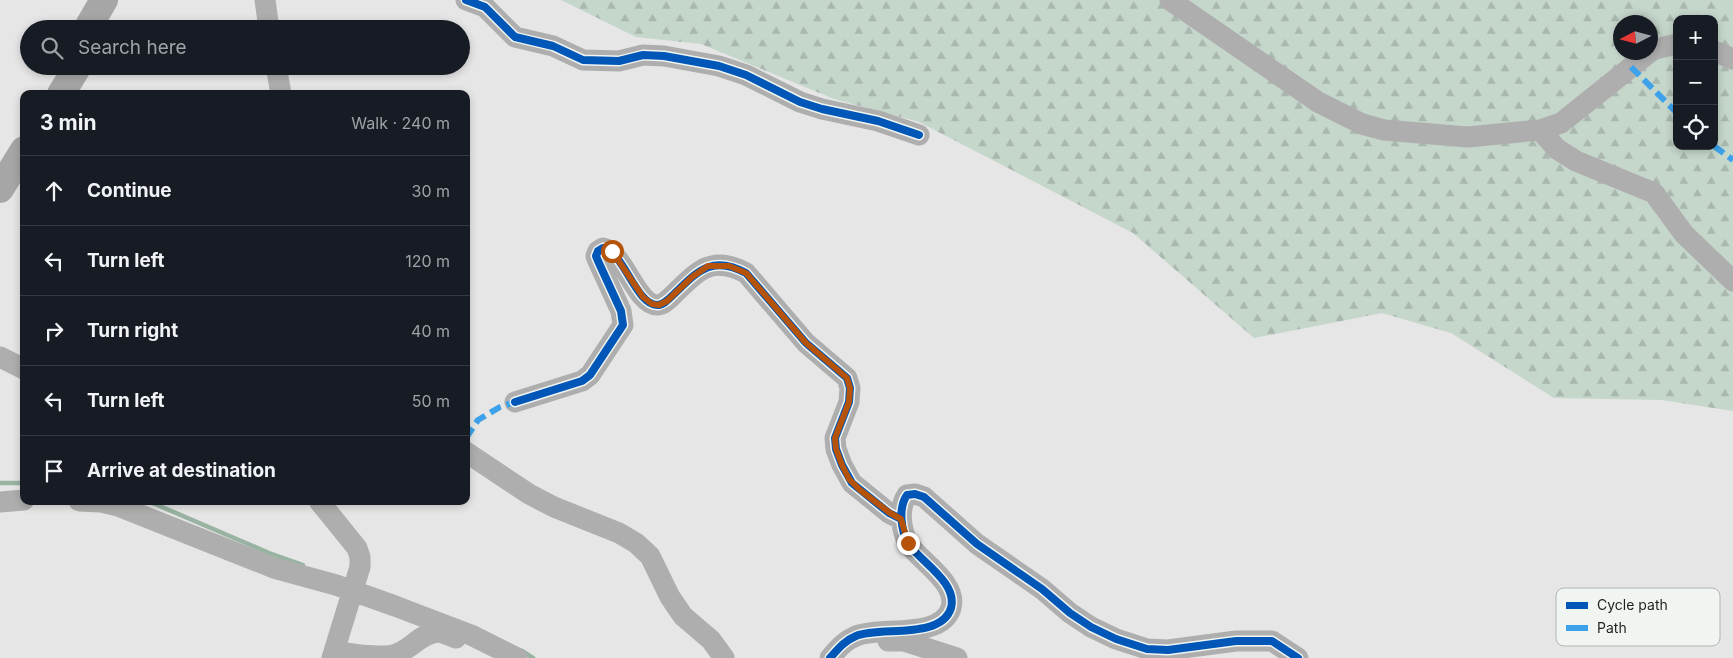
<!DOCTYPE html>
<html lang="en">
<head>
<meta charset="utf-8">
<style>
  :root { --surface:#171b24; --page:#242831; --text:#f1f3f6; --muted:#9ea1a6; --line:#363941 }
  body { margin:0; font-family:Inter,sans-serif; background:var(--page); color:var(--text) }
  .controls { position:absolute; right:15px; top:15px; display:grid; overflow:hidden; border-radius:10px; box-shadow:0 2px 8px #0003 }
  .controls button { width:45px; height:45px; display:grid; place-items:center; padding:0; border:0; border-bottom:1px solid var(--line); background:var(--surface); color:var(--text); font:25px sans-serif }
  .compass { position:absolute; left:1613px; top:15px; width:45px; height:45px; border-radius:50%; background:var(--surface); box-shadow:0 2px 8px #0003; rotate:264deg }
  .stop { position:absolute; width:15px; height:15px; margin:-11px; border:4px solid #b45309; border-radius:50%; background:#fff }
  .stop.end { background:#b45309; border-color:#fff; box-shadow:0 1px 5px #0008 }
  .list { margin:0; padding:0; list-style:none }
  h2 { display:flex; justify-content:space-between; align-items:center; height:65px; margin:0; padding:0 20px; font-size:21px }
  h2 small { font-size:16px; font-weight:400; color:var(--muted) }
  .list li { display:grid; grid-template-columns:32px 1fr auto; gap:15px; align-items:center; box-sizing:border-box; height:70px; padding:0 20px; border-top:1px solid var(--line) }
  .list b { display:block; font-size:19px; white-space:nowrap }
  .list em { font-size:16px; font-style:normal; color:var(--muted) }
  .icon { flex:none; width:28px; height:28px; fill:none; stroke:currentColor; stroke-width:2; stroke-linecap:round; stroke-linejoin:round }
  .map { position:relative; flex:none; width:1733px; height:658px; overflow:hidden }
  .search { position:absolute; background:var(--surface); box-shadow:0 2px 8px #0003; left:20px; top:20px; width:450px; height:55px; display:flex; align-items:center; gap:12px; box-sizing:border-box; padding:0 18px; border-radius:28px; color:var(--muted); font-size:19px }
  .panel { position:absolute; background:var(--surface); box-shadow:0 2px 8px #0003; left:20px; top:90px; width:450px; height:415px; border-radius:10px }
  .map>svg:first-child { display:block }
</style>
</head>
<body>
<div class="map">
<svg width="1733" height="658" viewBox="0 0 1733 658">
  <defs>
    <pattern id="forest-firs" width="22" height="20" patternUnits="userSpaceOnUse" patternTransform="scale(1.25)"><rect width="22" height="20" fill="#c5d6cb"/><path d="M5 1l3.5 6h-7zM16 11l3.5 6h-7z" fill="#a9b7ae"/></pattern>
  </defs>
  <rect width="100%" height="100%" fill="#e5e6e5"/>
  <path fill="url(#forest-firs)" fill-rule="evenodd" d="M561,0H1733V411L1662,400L1554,398L1451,333L1382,313L1254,338L1133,233L919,122L834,99L701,44L636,37ZM1677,19H1714V146H1677ZM1620,22H1650V52H1620Z"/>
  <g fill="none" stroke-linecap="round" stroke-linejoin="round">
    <path stroke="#99b3a2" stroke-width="4.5" d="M0,483H24
      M148,501L269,553L303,565
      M522,651L533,658"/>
    <path stroke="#aeaeae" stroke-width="21" d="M265,0L269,29
      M466,0L485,7L515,37L553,46L583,60L619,61L643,55L664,56L719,66L746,75L800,102L822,109L878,121L919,135
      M1170,0L1318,102L1362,124L1384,130L1467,137L1540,130L1561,123L1650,52
      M1714,51L1733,59
      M1650,52L1655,49L1677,44
      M276,66L281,94
      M1540,130L1557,149L1576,161L1654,193L1684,234L1733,281
      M0,357L24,369
      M515,402L582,381L590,375L623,325L621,311L598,261L596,256L598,251L603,248C624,252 636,305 657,305C663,305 668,300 673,295C697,272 711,254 746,273L806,343L847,378L850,388L849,402L835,438L836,449L842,465L852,483L889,513L901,519
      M466,452L529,494L554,507L619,533L636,543L650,556L670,597L683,616L711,640L724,658
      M79,501L101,502L118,506L274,568L336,585L395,606L471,635L517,658
      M319,501L357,548L360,557V567
      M0,502L24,500
      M888,641H904L957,658
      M335,651C354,654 374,658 393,655C410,651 419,634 437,632C443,632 450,636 456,638
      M332,658L351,596
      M830,658C838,649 844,641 856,636C880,626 941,640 951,608C958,582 919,561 908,543C901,530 898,508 907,495L915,494L924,497L977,544L1042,589L1070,613L1091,627L1116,639L1147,649L1168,650L1236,641H1272L1298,658"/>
    <path stroke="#a6a6a6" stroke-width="28" d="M87,29L104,0
      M61,94L78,66
      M0,189L24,150"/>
    <path stroke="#aeaeae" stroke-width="21" d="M351,596L360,567"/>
    <path stroke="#3da2ea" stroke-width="6" stroke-dasharray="12 6" stroke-linecap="butt" d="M1631,67L1677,113
      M1714,146L1733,160
      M466,438L478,420L500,407L515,402"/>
    <g stroke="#f1f5f2" stroke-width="11">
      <path id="cycleway" d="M466,0L485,7L515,37L553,46L583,60L619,61L643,55L664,56L719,66L746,75L800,102L822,109L878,121L919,135
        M515,402L582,381L590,375L623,325L621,311L598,261L596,256L598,251L603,248C624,252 636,305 657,305C663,305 668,300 673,295C697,272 711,254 746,273L806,343L847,378L850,388L849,402L835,438L836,449L842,465L852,483L889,513L901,519
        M830,658C838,649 844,641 856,636C880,626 941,640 951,608C958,582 919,561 908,543C901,530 898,508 907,495L915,494L924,497L977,544L1042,589L1070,613L1091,627L1116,639L1147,649L1168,650L1236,641H1272L1298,658"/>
    </g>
    <use href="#cycleway" stroke="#0057b8" stroke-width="8"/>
  </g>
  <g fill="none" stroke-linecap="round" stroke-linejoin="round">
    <path stroke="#b45309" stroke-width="6" d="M612,251L643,297L652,304L659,305L667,301L692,277L708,266H729L746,273L806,343L847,378L850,388L849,402L835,438L836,449L842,465L849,479L860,490L890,513L901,519L908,543"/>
  </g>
  <rect x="1556" y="588" width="164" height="58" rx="8" fill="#f1f5f2" stroke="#b2b5b3" stroke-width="1"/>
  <rect x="1566" y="602" width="22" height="7" fill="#0057b8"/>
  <rect x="1566" y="625" width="22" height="6" fill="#3da2ea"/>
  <g font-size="14" fill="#1f201f">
    <text x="1597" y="610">Cycle path</text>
    <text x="1597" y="633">Path</text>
  </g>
</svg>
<div class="controls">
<button>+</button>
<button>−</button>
<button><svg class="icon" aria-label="locate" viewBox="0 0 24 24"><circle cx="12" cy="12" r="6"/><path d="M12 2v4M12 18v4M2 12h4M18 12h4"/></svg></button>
</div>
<svg class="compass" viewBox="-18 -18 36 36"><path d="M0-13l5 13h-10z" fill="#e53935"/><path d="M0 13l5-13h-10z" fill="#9ea1a6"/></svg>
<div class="stop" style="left:612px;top:251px"></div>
<div class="stop end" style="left:908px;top:543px"></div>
<div class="search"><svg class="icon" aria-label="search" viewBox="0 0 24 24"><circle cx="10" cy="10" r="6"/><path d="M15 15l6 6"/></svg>Search here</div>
<section class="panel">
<h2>3 min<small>Walk · 240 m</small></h2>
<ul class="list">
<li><svg class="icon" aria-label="ahead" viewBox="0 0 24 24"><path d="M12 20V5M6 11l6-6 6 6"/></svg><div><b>Continue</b></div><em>30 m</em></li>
<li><svg class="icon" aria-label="left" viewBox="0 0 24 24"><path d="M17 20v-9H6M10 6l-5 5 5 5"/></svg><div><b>Turn left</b></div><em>120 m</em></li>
<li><svg class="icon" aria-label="right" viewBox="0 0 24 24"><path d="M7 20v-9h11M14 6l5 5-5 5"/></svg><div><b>Turn right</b></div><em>40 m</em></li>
<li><svg class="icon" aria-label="left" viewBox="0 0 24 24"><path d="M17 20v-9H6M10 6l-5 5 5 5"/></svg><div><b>Turn left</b></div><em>50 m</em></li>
<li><svg class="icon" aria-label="arrive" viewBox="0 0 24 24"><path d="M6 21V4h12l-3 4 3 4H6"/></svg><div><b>Arrive at destination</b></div></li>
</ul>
</section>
</div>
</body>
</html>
